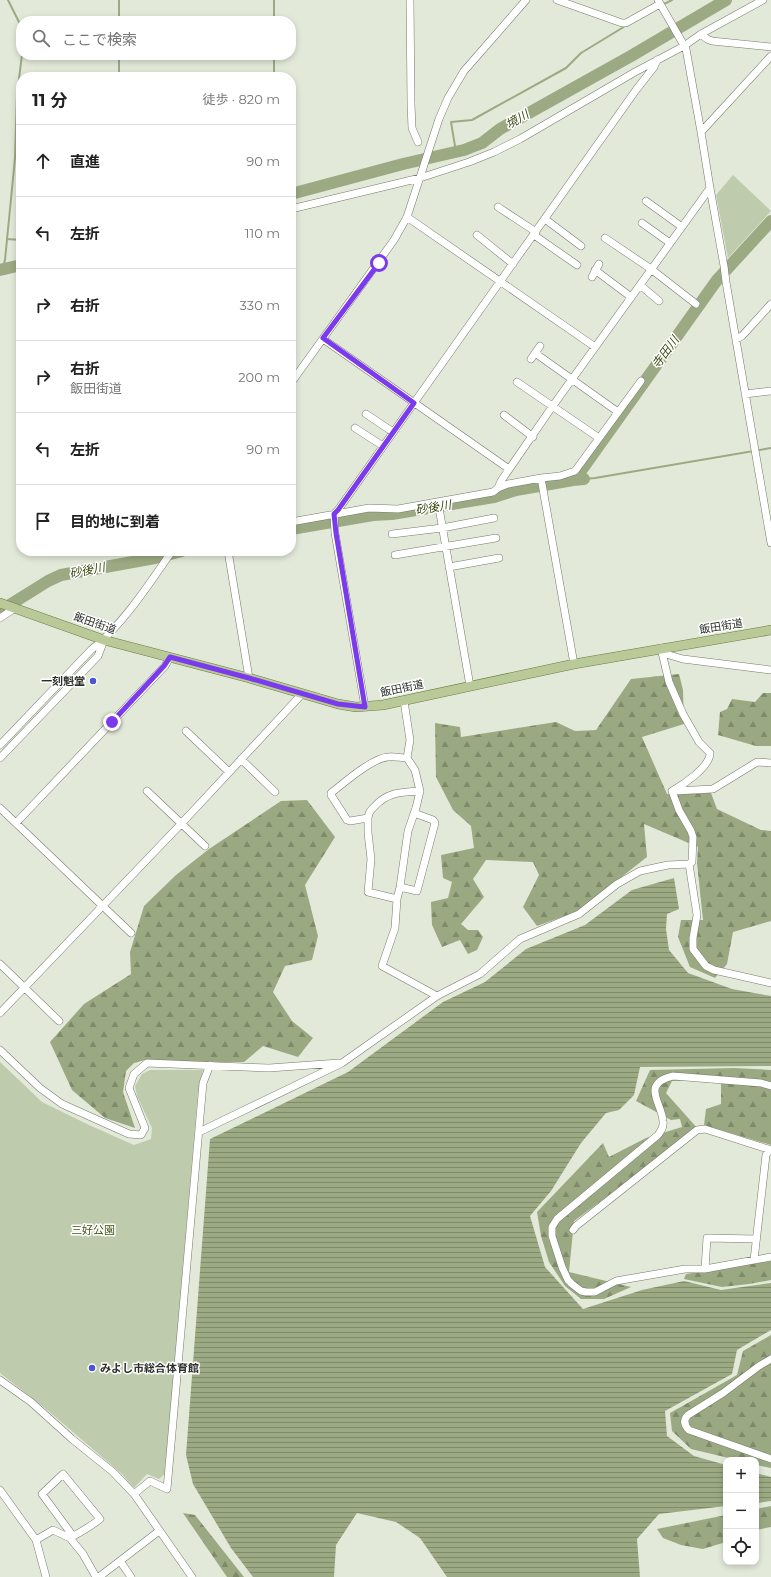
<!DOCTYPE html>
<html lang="ja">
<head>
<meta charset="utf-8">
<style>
  :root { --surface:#fff; --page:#f2f2f2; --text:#222; --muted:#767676; --line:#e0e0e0 }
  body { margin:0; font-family:Montserrat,"Noto Sans JP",sans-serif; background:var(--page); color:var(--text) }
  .controls { position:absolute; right:12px; bottom:12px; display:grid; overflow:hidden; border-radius:8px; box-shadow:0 2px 6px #0003 }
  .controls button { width:36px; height:36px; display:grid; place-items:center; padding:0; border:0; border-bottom:1px solid var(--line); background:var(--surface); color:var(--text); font:20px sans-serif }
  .stop { position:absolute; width:12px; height:12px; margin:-9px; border:3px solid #7c3aed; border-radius:50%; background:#fff }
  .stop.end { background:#7c3aed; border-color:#fff; box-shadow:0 1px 4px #0008 }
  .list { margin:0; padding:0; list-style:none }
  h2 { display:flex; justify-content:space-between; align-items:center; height:52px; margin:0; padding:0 16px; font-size:17px }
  h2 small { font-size:13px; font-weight:400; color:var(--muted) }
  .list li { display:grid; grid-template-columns:26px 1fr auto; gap:12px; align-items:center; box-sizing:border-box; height:72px; padding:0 16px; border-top:1px solid var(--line) }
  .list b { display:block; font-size:15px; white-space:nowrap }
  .list p { margin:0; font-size:13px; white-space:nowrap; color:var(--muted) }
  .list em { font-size:13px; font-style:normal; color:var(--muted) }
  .icon { flex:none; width:22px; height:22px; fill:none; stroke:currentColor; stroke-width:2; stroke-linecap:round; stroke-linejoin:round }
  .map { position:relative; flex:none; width:771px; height:1577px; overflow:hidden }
  .search { position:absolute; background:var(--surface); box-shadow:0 2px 6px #0003; left:16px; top:16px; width:280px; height:44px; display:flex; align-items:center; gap:10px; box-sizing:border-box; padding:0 14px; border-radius:16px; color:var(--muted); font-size:15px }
  .panel { position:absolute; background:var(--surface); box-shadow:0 2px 6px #0003; left:16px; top:72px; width:280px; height:484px; border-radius:16px }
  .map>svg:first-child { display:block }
</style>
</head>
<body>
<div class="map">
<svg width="771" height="1577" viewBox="0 0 771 1577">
  <defs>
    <pattern id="forest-firs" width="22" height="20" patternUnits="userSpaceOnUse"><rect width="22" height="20" fill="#9aa982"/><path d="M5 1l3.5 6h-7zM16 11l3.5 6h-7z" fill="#7e8a6a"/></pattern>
    <pattern id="water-rules" width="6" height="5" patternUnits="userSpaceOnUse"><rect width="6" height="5" fill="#9baa83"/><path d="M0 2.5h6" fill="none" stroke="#7f8b6b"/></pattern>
  </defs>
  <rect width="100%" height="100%" fill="#e3e9d9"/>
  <path fill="#bfcbad" d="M733,175L771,211L728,258L716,195Z
    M0,1062L42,1102L89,1125L134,1145L151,1139L152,1128L137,1096L135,1086L142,1074L150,1070H203L198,1092L165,1474L159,1479L147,1474L134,1488L122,1474L46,1409L0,1373Z"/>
  <path fill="url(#forest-firs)" d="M679,674L683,690L684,724L642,737L667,794L711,793L717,809L761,830L771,831V921L733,932L727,964L715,978L690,967L678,937L681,920H703L697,863L698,847L644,824L647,857L578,911L537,926L523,907L539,875L533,862L486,860L473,879L484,897L461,924L468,930H478L483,937L477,950L468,954L460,940L442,947L432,925L431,902L448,898L452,882L443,878L441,855L474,848L471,826L453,810L436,777L435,723L460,727L461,737L556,722L575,731L596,730L631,679Z
    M763,693H771V746H756L718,735L720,712L727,709L732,699L755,702Z
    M307,800L335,837L305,885L318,936L312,960L285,966L273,992L292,1021L313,1038L298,1057L263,1046L244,1062H198L145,1060L134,1063L126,1071L123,1092L135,1128L105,1118L72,1090L50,1042L84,1004L131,974L130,952L144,906L176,875L209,849L281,801Z
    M734,1068L771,1070V1145L704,1125L706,1109L721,1104V1079L672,1081L666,1093L698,1129L574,1221L569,1272L631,1287L604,1299H581L565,1286L549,1262L541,1236L537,1212L603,1143L609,1157L646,1138L682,1127L680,1119L671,1120L636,1101L650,1070Z
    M771,1261V1280L749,1284L722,1287L684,1279L686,1274Z
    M771,1335V1468L756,1465V1460H737L691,1449L672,1431L670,1413L737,1375L743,1351Z
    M771,1506V1527L756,1530V1509Z
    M183,1513L195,1515L244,1577H227Z
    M726,1515V1542L703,1549L681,1545L663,1538L657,1529Z"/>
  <path fill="url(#water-rules)" d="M674,878L679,909L667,914L666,929L669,950L688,973L732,989L771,996V1066L640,1067L634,1095L619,1110L606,1113L581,1143L551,1191L530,1216L545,1267L583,1309L642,1290L684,1281L721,1290L771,1283V1330L737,1350L732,1374L665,1411L667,1436L694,1456L726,1465V1506L659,1514L637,1539L640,1577H447L420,1538L396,1522L357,1513L336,1545L334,1577H253L231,1548L193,1484L186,1455L210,1139L348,1072L443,1002L485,982L526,949L585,925L632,890Z
    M756,1473L771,1477V1501L756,1503Z"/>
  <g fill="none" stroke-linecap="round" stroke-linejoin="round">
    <path stroke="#9baa83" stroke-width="2" d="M8,0L21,26
      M119,0V21
      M274,0V21
      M662,5L672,0
      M119,55V77
      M274,55V77
      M456,152L451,122L472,120L566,68L581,53L627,25
      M7,239L21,240
      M2,270L5,260L15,158L17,94L22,55
      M584,479L595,478L771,448"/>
    <path stroke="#9baa83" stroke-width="12" d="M291,194L403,164L464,150L482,143L500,129L631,56L726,0
      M0,270L21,265
      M584,479L573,480L578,475L717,280L771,221
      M291,529L373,515L392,514L494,497L516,490L573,480
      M0,611L48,581L61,575L155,558L182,551"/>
    <g stroke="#757a6c" stroke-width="8">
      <path id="minor" d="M410,0L411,104L412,128L418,142
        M557,0L622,23H626L660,4
        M658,0L686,49L701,132L710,188L724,266L726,282L771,543
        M701,34L707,39L712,41L771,47
        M701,132L771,56
        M646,201L682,227
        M498,207L536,232
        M291,209L420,178L469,162L494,152L520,139L635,72L684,46L701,34L763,0
        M407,217L595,347
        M545,219L581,246
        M642,223L670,243
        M477,235L513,264
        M534,235L577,265
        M605,238L651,269L696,304
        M595,270L631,297
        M592,277L599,264
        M640,285L659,301
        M323,339L509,469
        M736,339L742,336L771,304
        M535,353L618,412
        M531,359L540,346
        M517,382L599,438
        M291,383L394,240L407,217L439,119L448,98L464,71L526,0
        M745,394L771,391
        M366,414L393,432
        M504,415L533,437
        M355,428L383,446
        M541,478L560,476L575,471L641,381
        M438,502L470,686
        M291,522L369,508L398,509L493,492L498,488
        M392,534L442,528L494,518
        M228,551L249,678
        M395,555L496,538
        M449,567L499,558
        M0,618L15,608
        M661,648L669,682L683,714L699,742L710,753C710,767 683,785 672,791
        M662,653L683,659L771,670
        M574,664L541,478L508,484L498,488L501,481L552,407L710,188
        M404,701L410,740L407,758
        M365,707L335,533L334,514L338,510L636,90L654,67L657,60
        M186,731L229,772
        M0,745L91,650C122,626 150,583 172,551
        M0,758L98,656L104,640
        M241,759L275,792
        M147,791L205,846
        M420,791C401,792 387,792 374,807C370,811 369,812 368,818L350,821L347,820L331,795V793C344,783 372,758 388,757C394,756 401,758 407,758L415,770L420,791L416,808L408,831L400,887L397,899L395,928L382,966L437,996
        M672,791L679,810L691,831L693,837L692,862L689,864L697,915L693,938V949L706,966L714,970L771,983
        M675,791L713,789L757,762L771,763
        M0,808L131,933
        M368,818V833L371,859L368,892L397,899
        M16,823L165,666L170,657
        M400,887L417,891L435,823L433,820L414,813
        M0,964L59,1021
        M0,1013L181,824L302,694
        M0,1050L40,1088L62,1104L129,1134L141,1135L145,1128L129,1088L134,1074L147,1063L269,1068L339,1063
        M771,1086L761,1083L673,1076C640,1084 662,1103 663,1121C664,1127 661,1131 658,1135L557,1219L552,1227V1236L562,1267L568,1280L572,1284L581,1291L586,1292H595L616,1281L685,1269H705L771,1257
        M199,1132L342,1063L437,996L480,974L520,939L579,914L617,884L640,871L668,865L689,864
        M573,1230L576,1226L697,1130L705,1129L771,1150
        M754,1260L766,1155L768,1152L771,1150
        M705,1269L707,1238L756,1239
        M771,1359L759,1366L723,1393L688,1415C683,1420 684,1425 689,1430L771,1459
        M0,1380L31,1402L72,1439L113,1472L134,1494L192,1577
        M0,1490L36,1540L46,1577
        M134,1494L150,1481L167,1489L203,1083L210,1065
        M70,1538C81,1532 90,1527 100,1519L63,1474L42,1494L73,1536
        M36,1540L53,1530L70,1538L83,1554L96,1577
        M120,1561L131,1577
        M99,1577L159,1531"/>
    </g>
    <g stroke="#697d44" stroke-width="10">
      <path id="major" d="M0,603L104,640L249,678L338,704L356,707L383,705L574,664L771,630"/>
    </g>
    <use href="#minor" stroke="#fff" stroke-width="7"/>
    <use href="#major" stroke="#b9ca98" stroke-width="9"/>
  </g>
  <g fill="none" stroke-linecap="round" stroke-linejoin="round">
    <path stroke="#7c3aed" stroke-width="5" d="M112,722L164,666L170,657L249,678L338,704L365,707L336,533L334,514L338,510L414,403L323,338L379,263"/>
  </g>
  <g fill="#4e56cc" stroke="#fff" stroke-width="1.5">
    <circle cx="93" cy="681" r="4"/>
    <circle cx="92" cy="1368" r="4"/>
  </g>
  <g text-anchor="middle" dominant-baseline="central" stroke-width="3" stroke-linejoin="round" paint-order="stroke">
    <g font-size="11" fill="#2c2f29" stroke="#fff">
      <text transform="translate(95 623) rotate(19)">飯田街道</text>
      <text transform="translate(721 626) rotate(-9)">飯田街道</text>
      <text transform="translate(402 688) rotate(-12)">飯田街道</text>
    </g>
    <g font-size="11" font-weight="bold" fill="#2c2f29" stroke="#fff" text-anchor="end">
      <text x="85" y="681">一刻魁堂</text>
      <text x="100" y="1368" text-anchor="start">みよし市総合体育館</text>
    </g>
    <g font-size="11" fill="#415418" stroke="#fff">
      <text x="93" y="1230">三好公園</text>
    </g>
    <g font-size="12" font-style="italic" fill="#394b0e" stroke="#fff">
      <text transform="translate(517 119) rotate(-30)">境川</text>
      <text transform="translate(665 352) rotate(-54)">寺田川</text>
      <text transform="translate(433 507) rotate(-9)">砂後川</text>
      <text transform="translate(87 570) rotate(-11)">砂後川</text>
    </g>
  </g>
</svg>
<div class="controls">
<button>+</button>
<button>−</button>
<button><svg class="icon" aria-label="locate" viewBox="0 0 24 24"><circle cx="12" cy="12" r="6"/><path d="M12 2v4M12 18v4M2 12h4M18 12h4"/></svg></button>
</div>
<div class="stop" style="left:379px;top:263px"></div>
<div class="stop end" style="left:112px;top:722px"></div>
<div class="search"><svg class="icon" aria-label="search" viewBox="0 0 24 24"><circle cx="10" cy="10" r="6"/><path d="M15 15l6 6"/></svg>ここで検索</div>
<section class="panel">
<h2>11 分<small>徒歩 · 820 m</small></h2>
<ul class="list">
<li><svg class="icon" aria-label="ahead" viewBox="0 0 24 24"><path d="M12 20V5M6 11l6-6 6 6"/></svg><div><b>直進</b></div><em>90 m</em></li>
<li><svg class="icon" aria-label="left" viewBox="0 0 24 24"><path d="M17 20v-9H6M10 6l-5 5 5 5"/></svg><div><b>左折</b></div><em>110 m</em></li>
<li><svg class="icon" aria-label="right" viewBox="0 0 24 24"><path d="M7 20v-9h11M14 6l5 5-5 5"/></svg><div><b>右折</b></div><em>330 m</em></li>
<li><svg class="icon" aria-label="right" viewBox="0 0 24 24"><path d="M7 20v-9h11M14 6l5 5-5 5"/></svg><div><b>右折</b><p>飯田街道</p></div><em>200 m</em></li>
<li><svg class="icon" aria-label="left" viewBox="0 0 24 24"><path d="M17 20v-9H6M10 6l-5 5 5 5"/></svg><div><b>左折</b></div><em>90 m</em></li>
<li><svg class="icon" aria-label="arrive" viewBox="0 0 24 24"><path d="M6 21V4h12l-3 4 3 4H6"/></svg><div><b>目的地に到着</b></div></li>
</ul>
</section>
</div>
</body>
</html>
